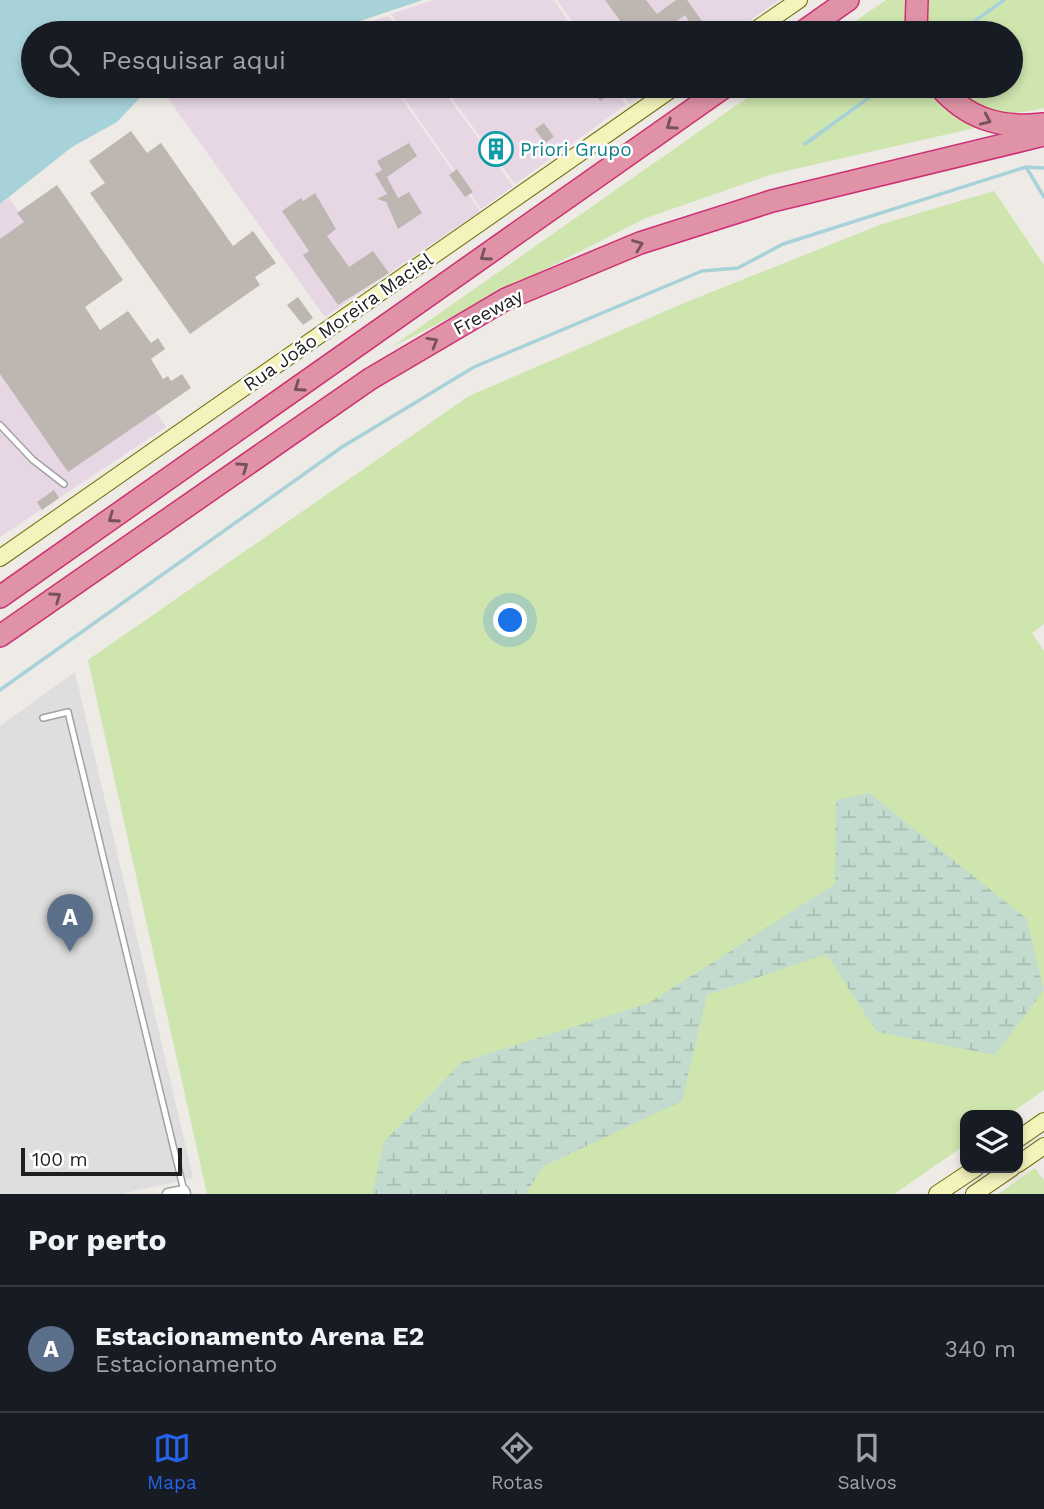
<!DOCTYPE html>
<html lang="pt">
<head>
<meta charset="utf-8">
<style>
  :root { --surface:#171b24; --page:#20242c; --text:#f1f3f6; --muted:#9ea1a6; --line:#363941; --accent:#2563eb }
  body { margin:0; font-family:"Work Sans",sans-serif; background:var(--page); color:var(--text) }
  .controls { position:absolute; right:21px; bottom:21px; display:grid; overflow:hidden; border-radius:14px; box-shadow:0 4px 10px #0003 }
  .controls button { width:63px; height:63px; display:grid; place-items:center; padding:0; border:0; border-bottom:2px solid var(--line); background:var(--surface); color:var(--text); font:35px sans-serif }
  .scale { position:absolute; left:21px; bottom:18px; width:161px; box-sizing:border-box; padding-left:7px; border:4px solid #1e1e1e; border-top:0; font-size:19px; line-height:24px; white-space:nowrap; color:#1e1e1e; -webkit-text-stroke:5px #fff; paint-order:stroke }
  .you { position:absolute; left:511px; top:621px; width:24px; height:24px; margin:-18px; border:5px solid #fff; border-radius:50%; background:#1a73e8; box-shadow:0 0 0 10px #1a73e833 }
  .badge { display:grid; place-items:center; width:46px; height:46px; border-radius:50%; background:var(--accent); color:#fff; font-size:23px; font-weight:700 }
  .pin { position:absolute; translate:-50% -58px; filter:drop-shadow(0 2px 4px #0008) }
  .pin::after { content:''; position:absolute; top:37px; width:24px; height:21px; background:inherit; clip-path:polygon(0 0,100% 0,50% 100%) }
  .list { margin:0; padding:0; list-style:none }
  h2 { display:flex; justify-content:space-between; align-items:center; height:91px; margin:0; padding:0 28px; font-size:30px }
  h2 small { font-size:23px; font-weight:400; color:var(--muted) }
  .list li { display:grid; grid-template-columns:46px 1fr auto; gap:21px; align-items:center; box-sizing:border-box; height:126px; padding:0 28px; border-top:2px solid var(--line) }
  .list b { display:block; font-size:26px; white-space:nowrap }
  .list p { margin:0; font-size:23px; white-space:nowrap; color:var(--muted) }
  .list em { font-size:23px; font-style:normal; color:var(--muted) }
  .icon { flex:none; width:38px; height:38px; fill:none; stroke:currentColor; stroke-width:2; stroke-linecap:round; stroke-linejoin:round }
  .map { position:relative; flex:none; width:1044px; height:1194px; overflow:hidden }
  .search { position:absolute; background:var(--surface); box-shadow:0 4px 10px #0003; left:21px; right:21px; top:21px; height:77px; display:flex; align-items:center; gap:18px; box-sizing:border-box; padding:0 24px; border-radius:38px; color:var(--muted); font-size:26px }
  .sheet { height:217px; background:var(--surface) }
  nav { display:flex; justify-content:space-around; align-items:center; box-sizing:border-box; height:98px; border-top:2px solid var(--line); background:var(--surface); font-size:19px; color:var(--muted) }
  nav a { display:grid; justify-items:center; gap:4px }
  nav .on { color:var(--accent) }
  .map>svg:first-child { display:block }
</style>
</head>
<body>
<div class="map">
<svg width="1044" height="1194" viewBox="0 0 1044 1194">
  <defs>
    <pattern id="wetland-marsh" width="20" height="14" patternUnits="userSpaceOnUse" patternTransform="scale(1.75)"><rect width="20" height="14" fill="#c3dbce"/><path d="M1 5h8M5 5V1M11 12h8M15 12V8" fill="none" stroke="#a7bcb0"/></pattern>
  </defs>
  <rect width="100%" height="100%" fill="#eeeae5"/>
  <path fill="#e7d7e5" d="M434,0H554L576,33H405L391,14Z
    M557,0H779L733,33H580Z
    M388,16L401,33H361L356,26Z
    M351,24L357,33H229L235,29Z
    M159,86H393L480,211L325,317Z
    M396,86H440L513,186L481,209Z
    M443,86H612L626,105L515,184Z
    M616,86H656L629,104Z
    M9,198L166,427L0,537V204Z"/>
  <path fill="#cee5ae" d="M886,0H910L908,33H838Z
    M923,0H1044V108C999,119 984,110 947,86H1011V33H922Z
    M764,86H926L929,94L975,128L773,174L646,218L390,348Z
    M994,191L1044,265V624L1032,633L1044,651V1090L1008,1115H965V1145L894,1194H207L88,660L469,396L689,301L882,224Z
    M1035,1168L1044,1180V1194H998Z"/>
  <path fill="url(#wetland-marsh)" d="M869,793L1026,918L1044,990L995,1055L877,1032L826,954L707,995L682,1101L542,1167L526,1194H372L384,1142L462,1062L649,1003L835,884L836,800Z"/>
  <path fill="#dedede" d="M75,672L193,1178L121,1194H0V726Z"/>
  <path fill="#a8d2d9" d="M0,0H423L351,24L235,29L229,33H33V86H151L117,122L72,147L0,204Z"/>
  <g fill="none" stroke-linecap="round" stroke-linejoin="round">
    <path stroke="#a8d2d9" stroke-width="3.5" d="M958,33L1004,0
      M805,144L885,86
      M1026,167L1044,197
      M0,690L342,447L474,367L702,271L738,268L783,244L1026,167L1044,168"/>
  </g>
  <path fill="#beb6b1" d="M605,0H646L657,14L676,0H687L707,28L697,33L685,15L667,28L671,33H629Z
    M590,86H604L609,95L600,101Z
    M544,123L554,137L545,143L535,129Z
    M131,131L147,153L161,143L233,246L253,231L276,263L255,277L260,285L190,334L90,193L105,183L89,161Z
    M493,136L507,156L499,162L485,141Z
    M409,143L417,156L387,177L398,198L409,192L422,213L398,229L386,202L377,199L387,194L375,174L382,170L377,161Z
    M457,169L473,192L465,197L449,175Z
    M57,185L123,280L85,307L100,330L128,311L151,343L158,338L165,349L151,359L163,379L168,376L171,381L182,374L191,388L68,472L0,374V239L24,222L17,213Z
    M315,193L336,229L327,236L349,267L373,251L389,273L338,305L303,255L309,251L282,211L301,198L303,201Z
    M298,297L313,318L303,325L287,305Z
    M54,490L59,498L42,510L37,502Z"/>
  <g fill="none" stroke-linecap="round" stroke-linejoin="round">
    <g stroke="#a2a2a2" stroke-width="8">
      <path id="lane" d="M0,425L33,460L64,484
        M43,718L68,712L184,1191"/>
    </g>
    <g stroke="#a2a2a2" stroke-width="13">
      <path id="street" d="M168,1194L184,1191L185,1194"/>
    </g>
    <g stroke="#6c6e0c" stroke-width="18">
      <path id="secondary" d="M751,33L799,0
        M0,558L676,86
        M1018,1139L1044,1121
        M1018,1164L1044,1146
        M937,1194L976,1168
        M974,1194L1012,1168"/>
    </g>
    <g stroke="#ce3075" stroke-width="24">
      <path id="highway" d="M801,33L848,0
        M916,33L917,0
        M939,86C967,119 1001,129 1044,124
        M0,597L726,86
        M0,636L370,379L506,299L640,243L772,201L1044,135"/>
    </g>
    <use href="#lane" stroke="#fff" stroke-width="5"/>
    <use href="#street" stroke="#fff" stroke-width="10"/>
    <use href="#secondary" stroke="#f5f3bc" stroke-width="16"/>
    <use href="#highway" stroke="#e092a7" stroke-width="21"/>
  </g>
  <defs><path id="oneway-chevron" d="M-2-3.5L2.5 0L-2 3.5" fill="none" stroke-width="1.6" stroke-linecap="round" stroke-linejoin="round" transform="scale(1.75)"/></defs>
  <g stroke="#75525c">
    <use href="#oneway-chevron" transform="translate(986 120) rotate(24)"/>
    <use href="#oneway-chevron" transform="translate(671 125) rotate(145)"/>
    <use href="#oneway-chevron" transform="translate(638 245) rotate(-21)"/>
    <use href="#oneway-chevron" transform="translate(485 256) rotate(145)"/>
    <use href="#oneway-chevron" transform="translate(433 342) rotate(-30)"/>
    <use href="#oneway-chevron" transform="translate(299 387) rotate(145)"/>
    <use href="#oneway-chevron" transform="translate(243 467) rotate(-35)"/>
    <use href="#oneway-chevron" transform="translate(113 518) rotate(145)"/>
    <use href="#oneway-chevron" transform="translate(56 597) rotate(-35)"/>
  </g>
  <defs>
    <g id="building-ring" transform="scale(1.75)"><circle r="9.5" fill="#fff" stroke="#0f9aa8" stroke-width="1.5"/><path d="M-4-6H4V6H1V3H-1V6H-4ZM-2.5-4.3h1.7v1.8h-1.7ZM.8-4.3h1.7v1.8H.8ZM-2.5-1h1.7V.8h-1.7ZM.8-1h1.7V.8H.8Z" fill="#0f9aa8"/></g>
  </defs>
  <g fill-rule="evenodd">
    <use href="#building-ring" x="496" y="149"/>
  </g>
  <g text-anchor="middle" dominant-baseline="central" stroke-width="5" stroke-linejoin="round" paint-order="stroke">
    <g font-size="19" fill="#0d838f" stroke="#fff" text-anchor="start">
      <text x="520" y="149">Priori Grupo</text>
    </g>
    <g font-size="19" fill="#1e1e1e" stroke="#fff">
      <text transform="translate(488 312) rotate(-28)">Freeway</text>
      <text transform="translate(338 322) rotate(-35)">Rua João Moreira Maciel</text>
    </g>
  </g>
</svg>
<div class="controls">
<button><svg class="icon" aria-label="layers" viewBox="0 0 24 24"><path d="M12 4l9 5-9 5-9-5zM3 14l9 5 9-5"/></svg></button>
</div>
<div class="scale">100 m</div>
<div class="you"></div>
<div class="pin badge" style="left:70px;top:952px;background:#5c6f8a">A</div>
<div class="search"><svg class="icon" aria-label="search" viewBox="0 0 24 24"><circle cx="10" cy="10" r="6"/><path d="M15 15l6 6"/></svg>Pesquisar aqui</div>
</div>
<section class="sheet">
<h2>Por perto<small></small></h2>
<ul class="list">
<li><span class="badge" style="background:#5c6f8a">A</span><div><b>Estacionamento Arena E2</b><p>Estacionamento</p></div><em>340 m</em></li>
</ul>
</section>
<nav>
<a class="on"><svg class="icon" aria-label="map" viewBox="0 0 24 24"><path d="M3 6l6-2 6 2 6-2v14l-6 2-6-2-6 2zM9 4v14M15 6v14"/></svg>Mapa</a>
<a><svg class="icon" aria-label="directions" viewBox="0 0 24 24"><path d="M12 3l9 9-9 9-9-9zM9 14v-3h6M13 9l2 2-2 2"/></svg>Rotas</a>
<a><svg class="icon" aria-label="saved" viewBox="0 0 24 24"><path d="M7 4h10v16l-5-4-5 4z"/></svg>Salvos</a>
</nav>
</body>
</html>
